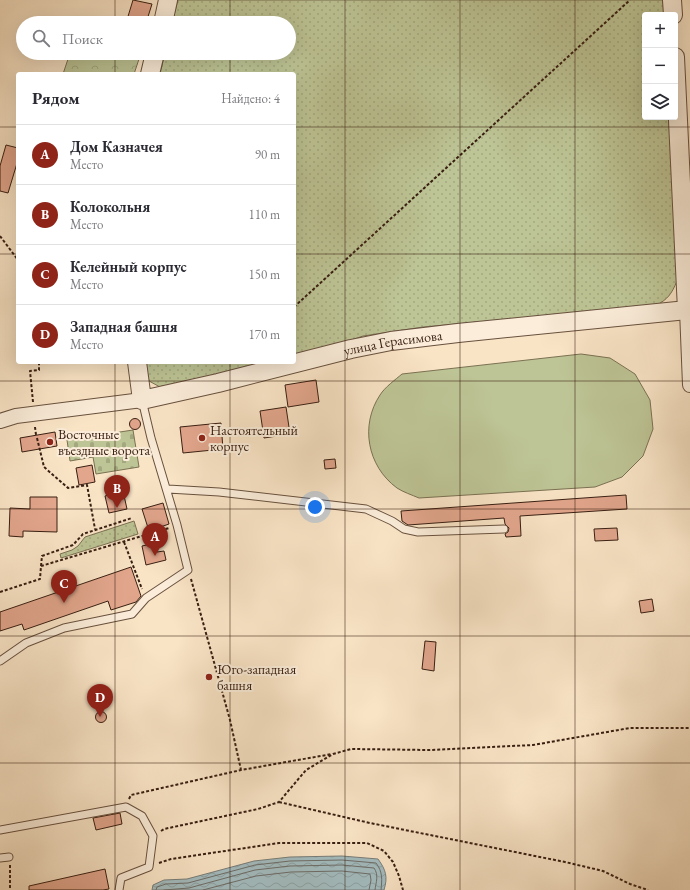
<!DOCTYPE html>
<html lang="ru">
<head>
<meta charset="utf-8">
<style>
  :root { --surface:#fff; --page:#f7f7f7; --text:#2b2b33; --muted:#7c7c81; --line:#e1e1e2; --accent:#8f2418 }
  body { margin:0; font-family:"EB Garamond",serif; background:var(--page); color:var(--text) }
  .controls { position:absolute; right:12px; top:12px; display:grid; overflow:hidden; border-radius:4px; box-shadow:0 4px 16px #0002 }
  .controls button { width:36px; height:36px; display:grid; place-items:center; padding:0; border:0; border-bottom:1px solid var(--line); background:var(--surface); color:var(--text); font:20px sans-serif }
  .you { position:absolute; left:315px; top:507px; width:14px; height:14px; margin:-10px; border:3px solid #fff; border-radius:50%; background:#1a73e8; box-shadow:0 0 0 6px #1a73e833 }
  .badge { display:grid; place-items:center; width:26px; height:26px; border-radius:50%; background:var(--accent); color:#fff; font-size:13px; font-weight:700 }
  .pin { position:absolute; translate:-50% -33px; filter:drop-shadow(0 1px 2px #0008) }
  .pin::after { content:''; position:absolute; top:21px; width:14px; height:12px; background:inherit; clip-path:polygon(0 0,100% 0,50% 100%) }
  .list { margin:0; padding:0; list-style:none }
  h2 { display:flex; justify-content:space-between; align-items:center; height:52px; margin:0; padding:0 16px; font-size:17px }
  h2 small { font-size:13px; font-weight:400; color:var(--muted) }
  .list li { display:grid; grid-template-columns:26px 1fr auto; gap:12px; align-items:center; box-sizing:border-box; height:60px; padding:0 16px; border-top:1px solid var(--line) }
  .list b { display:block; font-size:15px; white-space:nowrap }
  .list p { margin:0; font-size:13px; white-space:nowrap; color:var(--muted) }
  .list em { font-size:13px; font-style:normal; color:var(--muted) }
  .icon { flex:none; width:22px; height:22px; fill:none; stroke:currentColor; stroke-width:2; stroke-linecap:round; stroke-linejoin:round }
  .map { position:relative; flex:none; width:690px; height:890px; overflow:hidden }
  .search { position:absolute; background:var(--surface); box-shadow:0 4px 16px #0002; left:16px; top:16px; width:280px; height:44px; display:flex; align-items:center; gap:10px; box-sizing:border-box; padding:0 14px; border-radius:22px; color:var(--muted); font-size:15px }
  .panel { position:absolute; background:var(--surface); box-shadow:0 4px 16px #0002; left:16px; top:72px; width:280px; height:292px; border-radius:4px }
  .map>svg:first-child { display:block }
</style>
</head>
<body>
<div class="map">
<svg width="690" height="890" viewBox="0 0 690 890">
  <defs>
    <pattern id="grass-dots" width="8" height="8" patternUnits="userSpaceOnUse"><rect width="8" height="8" fill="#bdc495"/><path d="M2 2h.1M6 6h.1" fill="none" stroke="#a3a87f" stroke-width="1.8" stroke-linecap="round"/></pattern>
    <pattern id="cemetery-stones" width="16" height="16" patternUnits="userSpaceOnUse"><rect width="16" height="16" fill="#bdc495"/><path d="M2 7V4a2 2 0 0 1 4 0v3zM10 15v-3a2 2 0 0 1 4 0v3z" fill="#a3a87f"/></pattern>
    <pattern id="park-crowns" width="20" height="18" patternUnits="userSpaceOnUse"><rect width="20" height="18" fill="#bdc495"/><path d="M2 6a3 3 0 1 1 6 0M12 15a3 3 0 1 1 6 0" fill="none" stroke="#a3a87f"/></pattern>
    <pattern id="water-waves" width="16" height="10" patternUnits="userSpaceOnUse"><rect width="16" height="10" fill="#a3bcbf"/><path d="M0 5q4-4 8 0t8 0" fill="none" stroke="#8da1a3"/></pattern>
  </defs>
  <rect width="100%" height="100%" fill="#f9e4c6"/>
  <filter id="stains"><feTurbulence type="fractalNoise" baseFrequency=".005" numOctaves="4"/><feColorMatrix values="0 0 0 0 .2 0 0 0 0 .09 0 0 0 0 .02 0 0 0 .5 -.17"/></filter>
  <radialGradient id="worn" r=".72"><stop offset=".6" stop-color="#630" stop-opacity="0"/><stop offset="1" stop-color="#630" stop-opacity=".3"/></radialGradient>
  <path fill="url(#grass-dots)" stroke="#7a7153" d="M178,0H665L666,15H645V117H671L677,281C671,295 668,299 655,306L423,327L363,336L322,350L294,357V74H160L165,53H289V23H172Z
    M145,362H272L160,387L149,381Z
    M134,521L138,534L61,558L60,554L72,550L78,546L85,537Z"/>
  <path fill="url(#cemetery-stones)" stroke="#7a7153" d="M133,430L139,467L96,474L93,457L70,461L67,440Z"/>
  <path fill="url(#park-crowns)" stroke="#7a7153" d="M70,53H141L134,74H63Z"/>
  <path fill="#bdc495" stroke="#7a7153" d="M581,354L610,358L635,374L650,400L653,429L643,456L622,477L595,487L419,498C412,495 403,492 397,488C367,466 360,425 380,395C385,387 395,380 402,374Z"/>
  <path fill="url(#water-waves)" stroke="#787d79" d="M342,856L378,859C386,870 388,877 384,890H152L153,885L164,880L187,879L254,861L290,857Z"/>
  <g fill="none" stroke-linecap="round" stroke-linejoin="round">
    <path stroke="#6e6d68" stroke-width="1" d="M156,890L157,887L166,884L188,883L255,865L290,861L342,860L376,863C383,872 382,880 381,890
      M164,890L189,888L255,870L290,866L342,865L374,868C379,875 376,882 375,890
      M203,890L256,876L291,872L342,871L370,874L371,880L369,890"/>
  </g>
  <path fill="#e2a68d" stroke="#381e11" d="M133,0L152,4L146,23H126Z
    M6,145L18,148V160L8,193L0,191V166Z
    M316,380L319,402L288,407L285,385Z
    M286,407L290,434L264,438L260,411Z
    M129.5 424a5.5 5.5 0 1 1 11 0a5.5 5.5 0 1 1-11 0Z
    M221,423L223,449L183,453L180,427Z
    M55,432L57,446L22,452L20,438Z
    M335,459L336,468L325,469L324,460Z
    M92,465L95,482L79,485L76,468Z
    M123,491L127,509L109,513L105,496Z
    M626,495L627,509L520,516L521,536L506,537L505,534L508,532L509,528L505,524L504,518L408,525L402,521L401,511Z
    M30,497H57V532L23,531V537L9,536L10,508L30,509Z
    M163,503L169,524L149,531L142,509Z
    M617,528L618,540L595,541L594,529Z
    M155,543L157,552L164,551L166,560L146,565L142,546Z
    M131,567L141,596L136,602L111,610L108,601L24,630L22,624L0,631V612Z
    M652,599L654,611L641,613L639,601Z
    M425,641L436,642L434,671L422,669Z
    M95.5 717a5.5 5.5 0 1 1 11 0a5.5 5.5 0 1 1-11 0Z
    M120,813L122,824L96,830L93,818Z
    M105,869L109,889L103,890H29V886Z"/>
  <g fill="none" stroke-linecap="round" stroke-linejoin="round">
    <g stroke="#68503e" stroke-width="9">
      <path id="service" d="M168,489L219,492L366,509L392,521L404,529L418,532L504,529
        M0,661L26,643L64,628L132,614L146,598L188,570L177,525L151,438L142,400
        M0,830L126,807L142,816L153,836L149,867L121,878L119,890
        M0,858L9,857"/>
    </g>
    <g stroke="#68503e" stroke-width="16">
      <path id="minor" d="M687,310L690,385
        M0,421L16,416L142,400"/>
    </g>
    <g stroke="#68503e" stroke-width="20">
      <g id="tertiary">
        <path d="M672,0L673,15"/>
        <path d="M163,23L168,0"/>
        <path d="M150,74L155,53"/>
        <path id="s1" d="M137,362L142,400L218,383L351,349L391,341L458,333L687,310L675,57"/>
      </g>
    </g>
    <path stroke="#381e11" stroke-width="2" stroke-dasharray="3 2" stroke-linecap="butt" d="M0,236L18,260
      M294,307L630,0
      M33,402L30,371L39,370V362
      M35,427L36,435
      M37,438L44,467L68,488L87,485L95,529
      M124,542L142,589
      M41,566L42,556L73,545L83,534L132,518
      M191,579L230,720L241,770
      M0,592L40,579L41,566L169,528
      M129,799L131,795L241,770L332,754
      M279,802L370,823L565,862L603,871L630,884L648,890
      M161,831L164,829L258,809L279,802L306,770L333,754L351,749L430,750L533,745L630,728H690
      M159,863L171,859L279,843H367L384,851L393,862L399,876L403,890
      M10,865V890"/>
    <use href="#service" stroke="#fbedda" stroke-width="7"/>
    <use href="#minor" stroke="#fbedda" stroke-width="14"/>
    <use href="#tertiary" stroke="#fbedda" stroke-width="18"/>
  </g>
  <path fill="none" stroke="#381e11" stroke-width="1" stroke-opacity="0.55" d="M115,0V23M230,0V23M345,0V890M460,0V890M575,0V890M115,53V74M230,53V74M0,127H18M294,127H690M0,254H18M294,254H690M115,362V890M230,362V890M0,381H690M0,509H690M0,636H690M0,763H690"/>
  <g fill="#8f2418" stroke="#fbedda" stroke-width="1.5">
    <circle cx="202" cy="438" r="4"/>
    <circle cx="50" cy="442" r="4"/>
    <circle cx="209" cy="677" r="4"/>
  </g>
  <g text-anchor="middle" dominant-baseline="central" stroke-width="4" stroke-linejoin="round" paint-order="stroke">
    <g font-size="14" fill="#381e11" stroke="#fbedda">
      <text stroke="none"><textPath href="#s1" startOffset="296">улица Герасимова</textPath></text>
    </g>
    <g font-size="14" fill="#381e11" stroke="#fbedda" text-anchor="start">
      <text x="210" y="430">Настоятельный<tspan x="210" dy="16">корпус</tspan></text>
      <text x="58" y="434">Восточные<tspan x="58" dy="16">въездные ворота</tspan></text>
      <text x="217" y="669">Юго-западная<tspan x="217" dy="16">башня</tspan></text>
    </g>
  </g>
  <rect width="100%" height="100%" filter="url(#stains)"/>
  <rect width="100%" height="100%" fill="url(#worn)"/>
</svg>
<div class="controls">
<button>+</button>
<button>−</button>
<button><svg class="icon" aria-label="layers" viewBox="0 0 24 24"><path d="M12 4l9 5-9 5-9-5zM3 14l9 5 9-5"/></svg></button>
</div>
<div class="you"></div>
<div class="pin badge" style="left:155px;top:556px">A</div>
<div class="pin badge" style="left:117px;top:508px">B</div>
<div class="pin badge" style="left:64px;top:603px">C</div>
<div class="pin badge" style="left:100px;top:717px">D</div>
<div class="search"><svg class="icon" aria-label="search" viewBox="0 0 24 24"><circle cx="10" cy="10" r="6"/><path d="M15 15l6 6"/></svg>Поиск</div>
<section class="panel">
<h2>Рядом<small>Найдено: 4</small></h2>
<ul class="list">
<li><span class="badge">A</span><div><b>Дом Казначея</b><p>Место</p></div><em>90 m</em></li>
<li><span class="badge">B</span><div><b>Колокольня</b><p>Место</p></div><em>110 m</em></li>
<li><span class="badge">C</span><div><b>Келейный корпус</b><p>Место</p></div><em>150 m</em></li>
<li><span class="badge">D</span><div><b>Западная башня</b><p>Место</p></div><em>170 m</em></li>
</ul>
</section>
</div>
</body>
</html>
